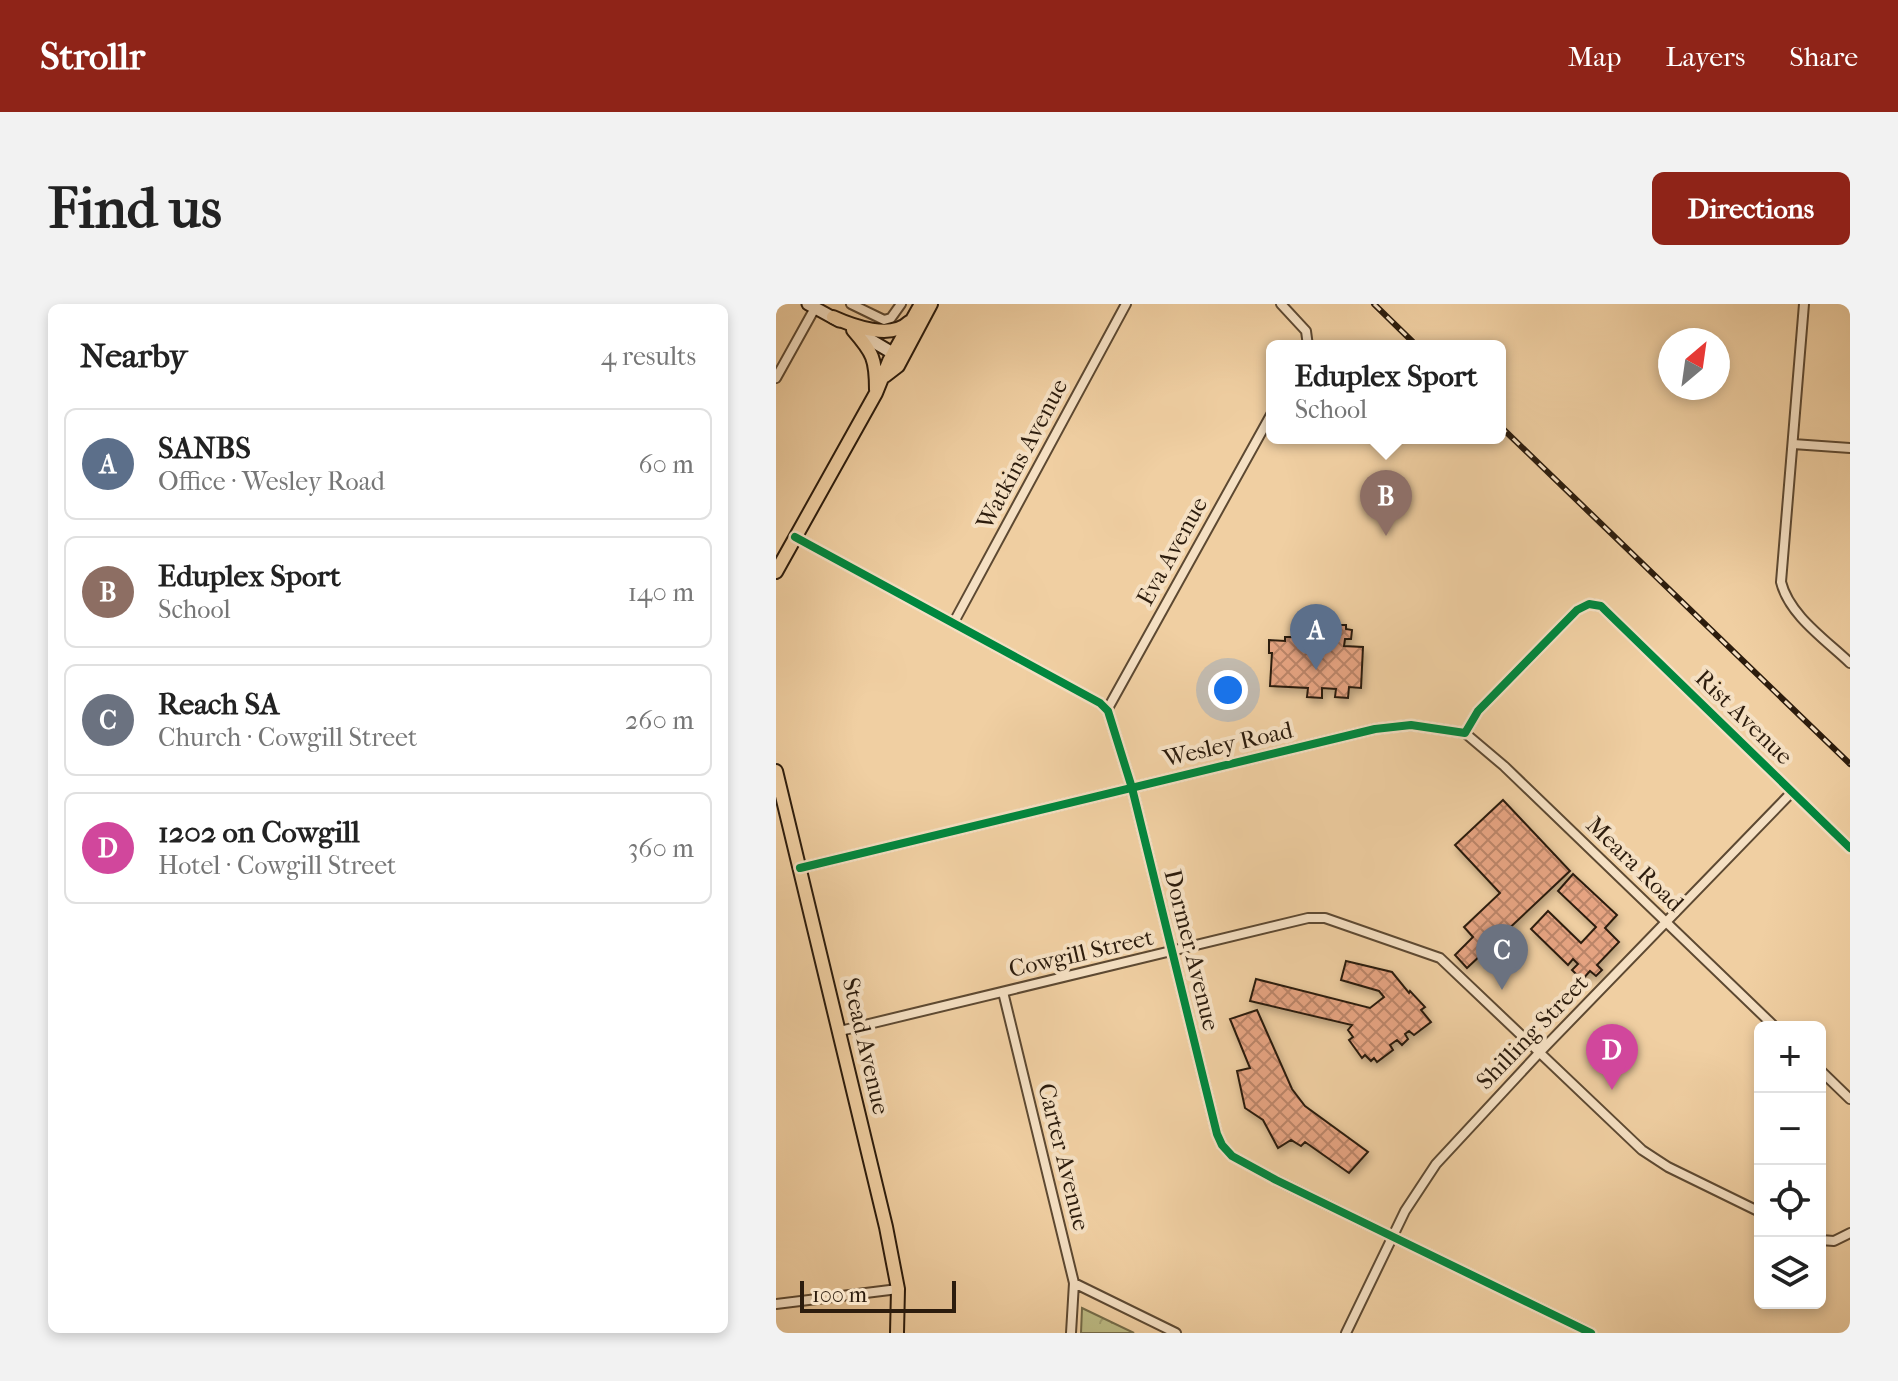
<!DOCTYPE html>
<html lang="en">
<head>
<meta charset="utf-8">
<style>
  :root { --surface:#fff; --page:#f2f2f2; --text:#222; --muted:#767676; --line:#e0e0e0; --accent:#8f2418 }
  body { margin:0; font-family:"IM FELL French Canon",serif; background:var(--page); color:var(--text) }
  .controls { position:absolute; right:24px; bottom:24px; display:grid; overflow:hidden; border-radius:12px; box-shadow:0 4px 12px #0003 }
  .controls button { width:72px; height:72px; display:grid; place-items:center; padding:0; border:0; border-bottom:2px solid var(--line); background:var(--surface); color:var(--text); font:40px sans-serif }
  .compass { position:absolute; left:882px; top:24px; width:72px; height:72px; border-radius:50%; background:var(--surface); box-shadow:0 4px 12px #0003; rotate:29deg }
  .scale { position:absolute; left:24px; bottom:20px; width:156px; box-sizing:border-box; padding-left:8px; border:4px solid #2c1c0d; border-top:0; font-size:22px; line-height:28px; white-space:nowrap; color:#2c1c0d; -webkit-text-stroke:6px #f5e0c3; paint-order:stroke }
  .you { position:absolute; left:452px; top:386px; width:28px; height:28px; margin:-20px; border:6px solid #fff; border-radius:50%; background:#1a73e8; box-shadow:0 0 0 12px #1a73e833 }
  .badge { display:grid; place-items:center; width:52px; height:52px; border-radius:50%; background:var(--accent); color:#fff; font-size:26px; font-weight:700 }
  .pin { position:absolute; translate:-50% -66px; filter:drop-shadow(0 2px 4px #0008) }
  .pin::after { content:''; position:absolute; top:42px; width:28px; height:24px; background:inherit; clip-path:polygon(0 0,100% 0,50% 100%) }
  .popup { position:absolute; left:490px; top:36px; width:240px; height:104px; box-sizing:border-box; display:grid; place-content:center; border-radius:12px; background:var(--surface); filter:drop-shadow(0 2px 6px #0005); font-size:26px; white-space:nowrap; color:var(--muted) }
  .popup b { font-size:30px; color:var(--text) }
  .popup::after { content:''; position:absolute; left:50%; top:100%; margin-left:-16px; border:16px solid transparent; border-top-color:var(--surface) }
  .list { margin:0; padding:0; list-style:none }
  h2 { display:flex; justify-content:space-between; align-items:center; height:104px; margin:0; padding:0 32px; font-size:34px }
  h2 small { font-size:26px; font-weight:400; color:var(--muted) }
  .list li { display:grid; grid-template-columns:52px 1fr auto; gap:24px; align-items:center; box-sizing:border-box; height:112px; margin:0 16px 16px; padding:0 16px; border:2px solid var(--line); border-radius:12px }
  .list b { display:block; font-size:30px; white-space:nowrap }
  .list p { margin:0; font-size:26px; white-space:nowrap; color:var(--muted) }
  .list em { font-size:26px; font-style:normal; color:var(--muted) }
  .icon { flex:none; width:44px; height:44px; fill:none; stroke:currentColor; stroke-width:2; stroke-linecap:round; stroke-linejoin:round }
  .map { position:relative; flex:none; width:1074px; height:1029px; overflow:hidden; border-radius:12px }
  header { display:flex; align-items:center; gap:48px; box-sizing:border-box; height:112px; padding:0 40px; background:var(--accent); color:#fff }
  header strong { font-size:38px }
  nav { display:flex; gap:44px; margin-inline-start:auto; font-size:28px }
  .intro { display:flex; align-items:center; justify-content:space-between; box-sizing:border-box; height:192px; padding:0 48px }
  h1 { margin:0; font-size:56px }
  .button { padding:20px 36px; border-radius:12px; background:var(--accent); color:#fff; font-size:28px; font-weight:700 }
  main { display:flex; gap:48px; padding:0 48px }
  aside { flex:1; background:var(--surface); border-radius:12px; box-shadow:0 4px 12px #0003 }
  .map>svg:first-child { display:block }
</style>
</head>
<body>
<header>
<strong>Strollr</strong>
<nav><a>Map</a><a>Layers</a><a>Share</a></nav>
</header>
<div class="intro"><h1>Find us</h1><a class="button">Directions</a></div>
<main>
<aside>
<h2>Nearby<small>4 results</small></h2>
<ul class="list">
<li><span class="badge" style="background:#5c6f8a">A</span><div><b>SANBS</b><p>Office · Wesley Road</p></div><em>60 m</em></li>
<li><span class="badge" style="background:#8d6e63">B</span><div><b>Eduplex Sport</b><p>School</p></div><em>140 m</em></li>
<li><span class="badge" style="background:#6b7280">C</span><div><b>Reach SA</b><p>Church · Cowgill Street</p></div><em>260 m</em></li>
<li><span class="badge" style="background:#d1479c">D</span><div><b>1202 on Cowgill</b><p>Hotel · Cowgill Street</p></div><em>360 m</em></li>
</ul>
</aside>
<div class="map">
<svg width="1074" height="1029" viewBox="0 0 1074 1029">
  <defs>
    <pattern id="park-crowns" width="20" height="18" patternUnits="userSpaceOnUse" patternTransform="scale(2)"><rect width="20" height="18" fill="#bcba83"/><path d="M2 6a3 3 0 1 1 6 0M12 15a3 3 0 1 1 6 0" fill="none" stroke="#a29f70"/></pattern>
    <pattern id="building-cross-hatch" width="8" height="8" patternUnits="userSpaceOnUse" patternTransform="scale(2)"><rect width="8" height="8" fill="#e5a381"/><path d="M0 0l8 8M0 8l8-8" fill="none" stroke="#ba8468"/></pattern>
    <filter id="shadow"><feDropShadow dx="2.5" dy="4.5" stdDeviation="4" flood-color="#0004"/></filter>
  </defs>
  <rect width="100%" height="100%" fill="#f0cfa2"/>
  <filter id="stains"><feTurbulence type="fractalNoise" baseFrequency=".0025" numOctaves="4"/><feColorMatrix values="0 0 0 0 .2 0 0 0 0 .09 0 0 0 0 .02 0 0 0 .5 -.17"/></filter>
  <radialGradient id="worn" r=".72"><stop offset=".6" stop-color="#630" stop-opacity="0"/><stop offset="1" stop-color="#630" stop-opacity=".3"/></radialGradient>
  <path fill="url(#park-crowns)" stroke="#746b48" stroke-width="2" d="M306,1004L358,1029H305Z"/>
  <path fill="url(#building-cross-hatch)" stroke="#2c1c0d" stroke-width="2" filter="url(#shadow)" d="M557,321H570V325L576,326L575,335H569L568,342L587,343L585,384L573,383L572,394L559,393L560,385L546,384V394L531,393L532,384L494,382L496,349H493V336L509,337V333H518V329L541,330V323L557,324Z
    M727,496L794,567L691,664L679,651L697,633L688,623L724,589L679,541Z
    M797,570L841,611L829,624L843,638L821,661L826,666L820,672L814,667L806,676L796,666L802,660L797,655L792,661L755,625L772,607L805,639L820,623L782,587Z
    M570,657L616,668L633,689L634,687L649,703L645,706L655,718L638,731L633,727L629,730L632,735L626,741L621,736L614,741L617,746L601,758L598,754L595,757L589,751L586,754L573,736L577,733L572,726L576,721L474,697L480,675L594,704L608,693L603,687L565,676Z
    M481,706L516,785L529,802L592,848L573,869L529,838L525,842L515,836L502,844L487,816L469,804L461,767L474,764L454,715Z"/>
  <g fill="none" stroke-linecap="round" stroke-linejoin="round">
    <g stroke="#5d4932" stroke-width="12">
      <path id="street" d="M75,0L108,16L115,14L125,0
        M505,0L530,27L532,42
        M1028,0L1005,278C1013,311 1050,336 1074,359
        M0,74L39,4
        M1017,140L1074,144
        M19,233L324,399L332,407L356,484L441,830L446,841L456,852L500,876L815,1029
        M178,318L350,0
        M331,406L496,109
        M689,429L728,462L999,723
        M24,564L599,425L635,421L689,429L702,407L801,306L813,300L825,302L830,307L1074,544
        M227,688L298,979L295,1029
        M64,727L532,614H549L664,654L866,846L892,863L984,908
        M1044,766L1074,795
        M1044,936L1058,937L1074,929
        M298,979L400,1029
        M0,1000L122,985
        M570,1029L629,907L660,860L763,749L1016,488"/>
    </g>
    <g stroke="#2c1c0d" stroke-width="15">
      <path id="secondary" d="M32,0L63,17
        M81,28L125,54"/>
    </g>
    <g stroke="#2c1c0d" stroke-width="16">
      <path id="primary" d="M57,13C77,22 115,36 133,18
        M77,26C97,49 100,55 100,86
        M109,72L122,62L155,0
        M0,268L100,89L113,57L145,0
        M0,467L110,923L122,985L121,1029"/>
    </g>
    <use href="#street" stroke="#f5e0c3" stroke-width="8"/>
    <use href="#secondary" stroke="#f5e0c3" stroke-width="11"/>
    <use href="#primary" stroke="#f0cfa2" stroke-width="12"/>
    <g stroke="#2c1c0d" stroke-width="6">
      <path id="rail" d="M598,0L641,42
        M724,122L1074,460"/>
    </g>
    <use href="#rail" stroke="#f5e0c3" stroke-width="3" stroke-dasharray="9" stroke-linecap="butt"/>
    <g stroke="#f5e0c3" stroke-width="13">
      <path id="cycleway" d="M19,233L324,399L332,407L356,484L441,830L446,841L456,852L500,876L815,1029
        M24,564L599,425L635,421L689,429L702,407L801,306L813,300L825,302L830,307L1074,544"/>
    </g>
    <use href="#cycleway" stroke="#00873e" stroke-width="8"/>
  </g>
  <g text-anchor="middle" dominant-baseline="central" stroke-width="8" stroke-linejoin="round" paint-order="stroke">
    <g font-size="24" fill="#2c1c0d" stroke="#f5e0c3">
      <text transform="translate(246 150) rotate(-62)">Watkins Avenue</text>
      <text transform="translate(396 247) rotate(-61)">Eva Avenue</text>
      <text transform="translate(968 413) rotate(44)">Rist Avenue</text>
      <text transform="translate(452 440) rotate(-13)">Wesley Road</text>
      <text transform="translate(859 560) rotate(44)">Meara Road</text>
      <text transform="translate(416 646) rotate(76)">Dormer Avenue</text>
      <text transform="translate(305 649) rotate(-13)">Cowgill Street</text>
      <text transform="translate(756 728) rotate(-46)">Shilling Street</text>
      <text transform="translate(90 742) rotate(77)">Stead Avenue</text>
      <text transform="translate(288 853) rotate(76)">Carter Avenue</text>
    </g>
  </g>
  <rect width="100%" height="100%" filter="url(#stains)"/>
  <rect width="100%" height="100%" fill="url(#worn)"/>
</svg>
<div class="controls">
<button>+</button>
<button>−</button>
<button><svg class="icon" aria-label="locate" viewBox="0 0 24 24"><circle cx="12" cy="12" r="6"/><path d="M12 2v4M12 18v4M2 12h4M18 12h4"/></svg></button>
<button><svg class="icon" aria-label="layers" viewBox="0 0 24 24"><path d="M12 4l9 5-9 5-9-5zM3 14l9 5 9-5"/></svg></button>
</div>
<svg class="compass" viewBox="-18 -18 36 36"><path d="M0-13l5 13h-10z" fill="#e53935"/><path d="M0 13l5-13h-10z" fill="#767676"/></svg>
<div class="scale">100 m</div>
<div class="you"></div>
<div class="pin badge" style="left:540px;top:366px;background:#5c6f8a">A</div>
<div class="pin badge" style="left:610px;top:232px;background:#8d6e63">B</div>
<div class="popup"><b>Eduplex Sport</b>School</div>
<div class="pin badge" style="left:726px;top:686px;background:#6b7280">C</div>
<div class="pin badge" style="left:836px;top:786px;background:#d1479c">D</div>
</div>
</main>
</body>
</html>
